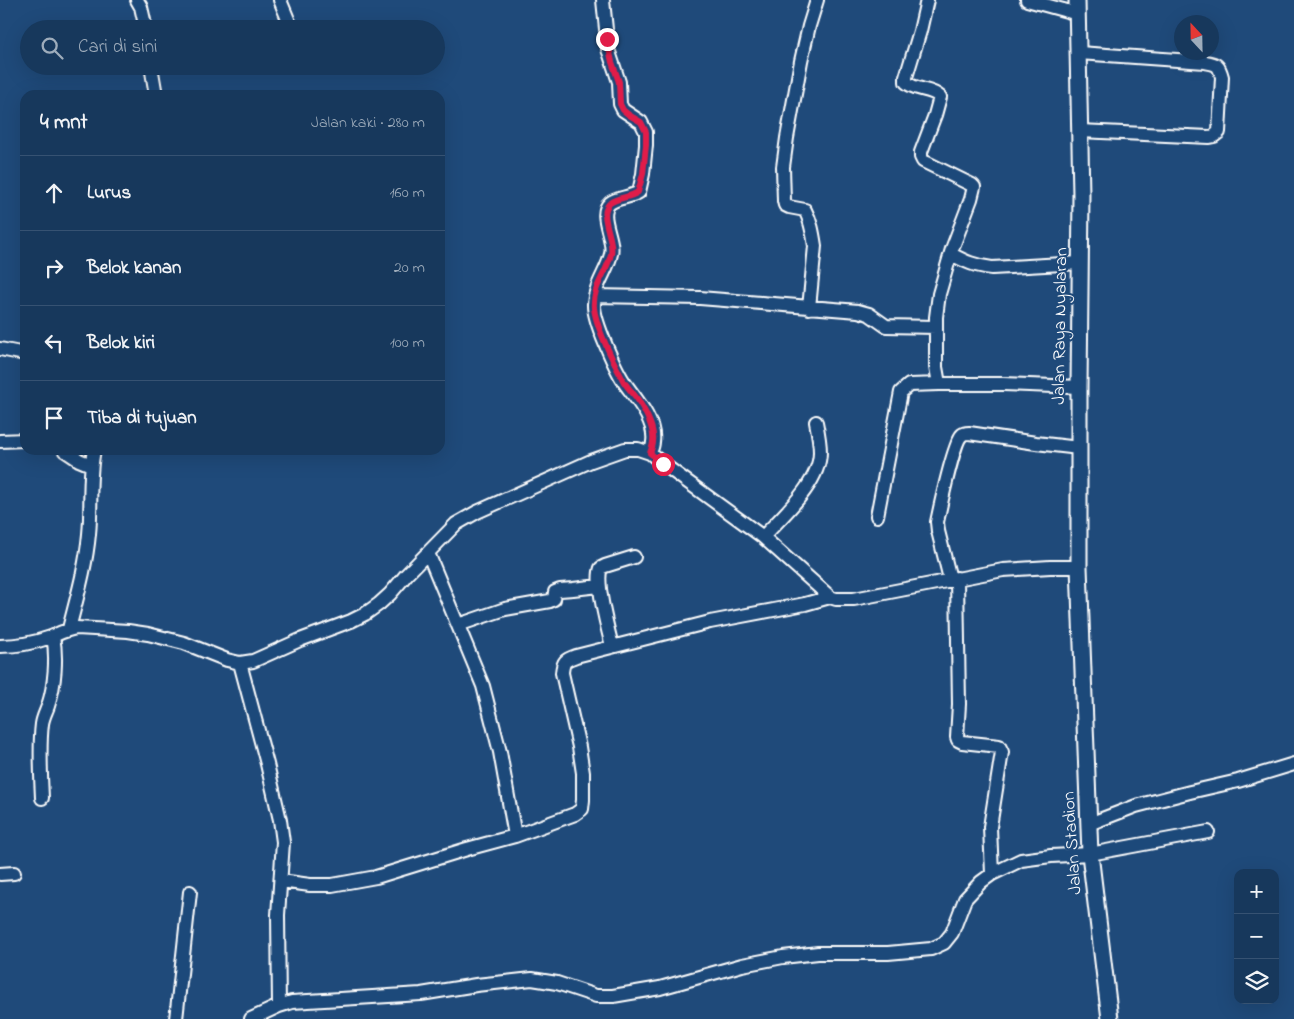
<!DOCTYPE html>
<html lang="id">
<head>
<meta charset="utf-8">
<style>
  :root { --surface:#17385c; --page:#203f62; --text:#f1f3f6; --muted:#9eacbb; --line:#365272 }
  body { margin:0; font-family:"Indie Flower",sans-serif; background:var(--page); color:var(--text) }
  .controls { position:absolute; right:15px; bottom:15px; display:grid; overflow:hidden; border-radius:10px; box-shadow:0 5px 20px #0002 }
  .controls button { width:45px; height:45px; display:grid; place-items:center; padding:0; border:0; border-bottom:1px solid var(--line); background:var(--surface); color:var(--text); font:25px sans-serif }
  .compass { position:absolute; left:1174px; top:15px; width:45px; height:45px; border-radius:50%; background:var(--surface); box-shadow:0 5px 20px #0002; rotate:338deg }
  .stop { position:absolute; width:15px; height:15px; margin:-11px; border:4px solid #e11d48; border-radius:50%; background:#fff }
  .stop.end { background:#e11d48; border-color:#fff; box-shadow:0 1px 5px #0008 }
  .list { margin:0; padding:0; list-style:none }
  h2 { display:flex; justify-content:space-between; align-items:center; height:65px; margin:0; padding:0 20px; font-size:21px }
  h2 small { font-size:16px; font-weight:400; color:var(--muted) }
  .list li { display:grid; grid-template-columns:32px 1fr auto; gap:15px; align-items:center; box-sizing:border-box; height:75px; padding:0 20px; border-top:1px solid var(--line) }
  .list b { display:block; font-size:19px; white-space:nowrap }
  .list em { font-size:16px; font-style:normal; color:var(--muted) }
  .icon { flex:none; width:28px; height:28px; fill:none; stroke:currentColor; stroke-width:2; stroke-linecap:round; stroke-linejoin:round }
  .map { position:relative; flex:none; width:1294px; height:1019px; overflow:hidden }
  .search { position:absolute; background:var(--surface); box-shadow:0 5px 20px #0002; left:20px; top:20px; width:425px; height:55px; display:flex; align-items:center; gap:12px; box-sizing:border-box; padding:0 18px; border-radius:28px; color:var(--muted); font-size:19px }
  .panel { position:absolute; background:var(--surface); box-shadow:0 5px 20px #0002; left:20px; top:90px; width:425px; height:365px; border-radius:15px }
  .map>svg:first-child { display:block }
</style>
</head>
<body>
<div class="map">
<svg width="1294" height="1019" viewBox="0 0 1294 1019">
  <rect width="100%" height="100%" fill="#1f4a7a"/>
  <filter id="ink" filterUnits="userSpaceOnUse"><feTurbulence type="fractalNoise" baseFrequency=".02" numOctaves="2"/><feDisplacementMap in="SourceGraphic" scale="10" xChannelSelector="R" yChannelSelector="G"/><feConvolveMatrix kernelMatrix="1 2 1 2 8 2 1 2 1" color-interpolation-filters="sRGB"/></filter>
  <g filter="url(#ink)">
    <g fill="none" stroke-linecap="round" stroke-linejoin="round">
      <g stroke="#fff" stroke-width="16">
        <path id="minor" d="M137,0L141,7L146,29
          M280,0L292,29
          M603,0L608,49L619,82L620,104L623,110L641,122L646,132V145L643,174L639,192C630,198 618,197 610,203C597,214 615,239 611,254C607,272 595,283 594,304C593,320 616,371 626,385C637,400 656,422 653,442C653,446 651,450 650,453
          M927,0L920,31L906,77V82C915,91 931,88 940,97L935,115L921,152V157L923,161L972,185L974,187L971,199L952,249L939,294L936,317V367L939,384H1003L1079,387
          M1027,0L1078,14
          M1079,53L1205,62C1217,64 1219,65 1222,77L1219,132L1214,136L1209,137L1080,131
          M151,66L156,95
          M951,254C966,262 975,266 992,268L1080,263
          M595,296L700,298L858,311L869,314L886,326L936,327
          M809,308L815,246C813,233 811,221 805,210L789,207L785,205L784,201L783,167L787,138L801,61L809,26L817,0
          M0,349L20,353L25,351
          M0,441L25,440
          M64,450L79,460L91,465
          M877,516L901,392L909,385L939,384
          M763,537C783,515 820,483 820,452C820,442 818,432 816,422
          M428,553L483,686L500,752L515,836
          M957,578L959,704L957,737L958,740L962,742L999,746L1002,752L990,827L992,874
          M950,579L938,531L937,522C940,508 954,441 962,435C964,433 967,433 969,433L1036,443L1079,448
          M458,625L505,609L550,601L554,599L555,592L560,590L573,589L599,586
          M69,629C77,597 86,567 89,534C92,506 88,478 94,450
          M0,646C18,646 34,643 51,637C60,633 67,629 77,628L128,631L148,634L184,643L227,660L240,663L253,661L300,640L351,621L365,614L379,604L390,594L407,574L456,524L477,512L591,461L625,449H638L650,453L663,464L763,537L830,597L836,599H854L1003,570L1050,567H1079
          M612,646C608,630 595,582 601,568L605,566L634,557
          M240,663L267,764L280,820L283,842L278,915L279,1006
          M42,798C41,774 39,748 42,724C43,717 46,712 48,706C55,685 57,657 53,636
          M1089,824L1136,806L1190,792L1238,781L1294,764
          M0,874L14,873
          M281,881L310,885H332L376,877L467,849L515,836L575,814L582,809L583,800V773L579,747L562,673C563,661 565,660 576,656L710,622L805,604L830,597
          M176,1019L190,892
          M251,1019L279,1006L292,1002L421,994L476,985L532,979L557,983L596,996H613L660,988L742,965L783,957L818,953H888L931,949L944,943L952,933L965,899L981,882L992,874L1021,860L1051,856L1090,854L1208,832"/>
      </g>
      <g stroke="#fff" stroke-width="19">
        <path id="major" d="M1077,0L1081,195L1079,387V567L1090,854L1110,1019"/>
      </g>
      <use href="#minor" stroke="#1f4a7a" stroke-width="12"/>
      <use href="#major" stroke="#1f4a7a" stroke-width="15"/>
    </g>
  </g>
  <g fill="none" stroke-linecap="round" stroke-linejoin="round" filter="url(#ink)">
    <path stroke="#e11d48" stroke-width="6" d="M607,39L612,62L619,82L620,104L623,110L629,115L641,122L646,132V145L643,174L638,192C630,198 618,197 610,203C597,214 615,239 611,254C607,273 592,287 594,308C596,328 614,363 624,382C628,388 634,394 638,400C645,411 655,428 653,442C653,446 651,450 650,453L663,464"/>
  </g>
  <g text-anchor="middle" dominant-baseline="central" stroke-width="4" stroke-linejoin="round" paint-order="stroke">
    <g font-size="18" fill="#fff" stroke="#1f4a7a">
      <text transform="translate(1061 326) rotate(-89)">Jalan Raya Nyalaran</text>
      <text transform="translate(1073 843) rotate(-94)">Jalan Stadion</text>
    </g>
  </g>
</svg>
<div class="controls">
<button>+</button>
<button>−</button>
<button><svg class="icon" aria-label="layers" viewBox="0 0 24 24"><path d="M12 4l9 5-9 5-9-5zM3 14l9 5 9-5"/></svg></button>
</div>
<svg class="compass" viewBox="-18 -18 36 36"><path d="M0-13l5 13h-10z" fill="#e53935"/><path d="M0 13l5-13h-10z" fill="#9eacbb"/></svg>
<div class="stop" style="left:663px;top:464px"></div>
<div class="stop end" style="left:607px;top:39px"></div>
<div class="search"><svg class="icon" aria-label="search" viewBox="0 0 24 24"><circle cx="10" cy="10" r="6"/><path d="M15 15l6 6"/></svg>Cari di sini</div>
<section class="panel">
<h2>4 mnt<small>Jalan kaki · 280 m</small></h2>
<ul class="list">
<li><svg class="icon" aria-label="ahead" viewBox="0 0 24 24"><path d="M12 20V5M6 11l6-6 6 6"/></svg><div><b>Lurus</b></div><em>160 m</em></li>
<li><svg class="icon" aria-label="right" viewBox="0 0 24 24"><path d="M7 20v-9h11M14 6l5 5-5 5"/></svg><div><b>Belok kanan</b></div><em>20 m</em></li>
<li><svg class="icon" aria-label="left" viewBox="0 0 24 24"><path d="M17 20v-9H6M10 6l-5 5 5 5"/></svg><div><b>Belok kiri</b></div><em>100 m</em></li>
<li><svg class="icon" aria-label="arrive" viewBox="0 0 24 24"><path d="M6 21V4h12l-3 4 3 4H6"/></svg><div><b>Tiba di tujuan</b></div></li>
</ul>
</section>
</div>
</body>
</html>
